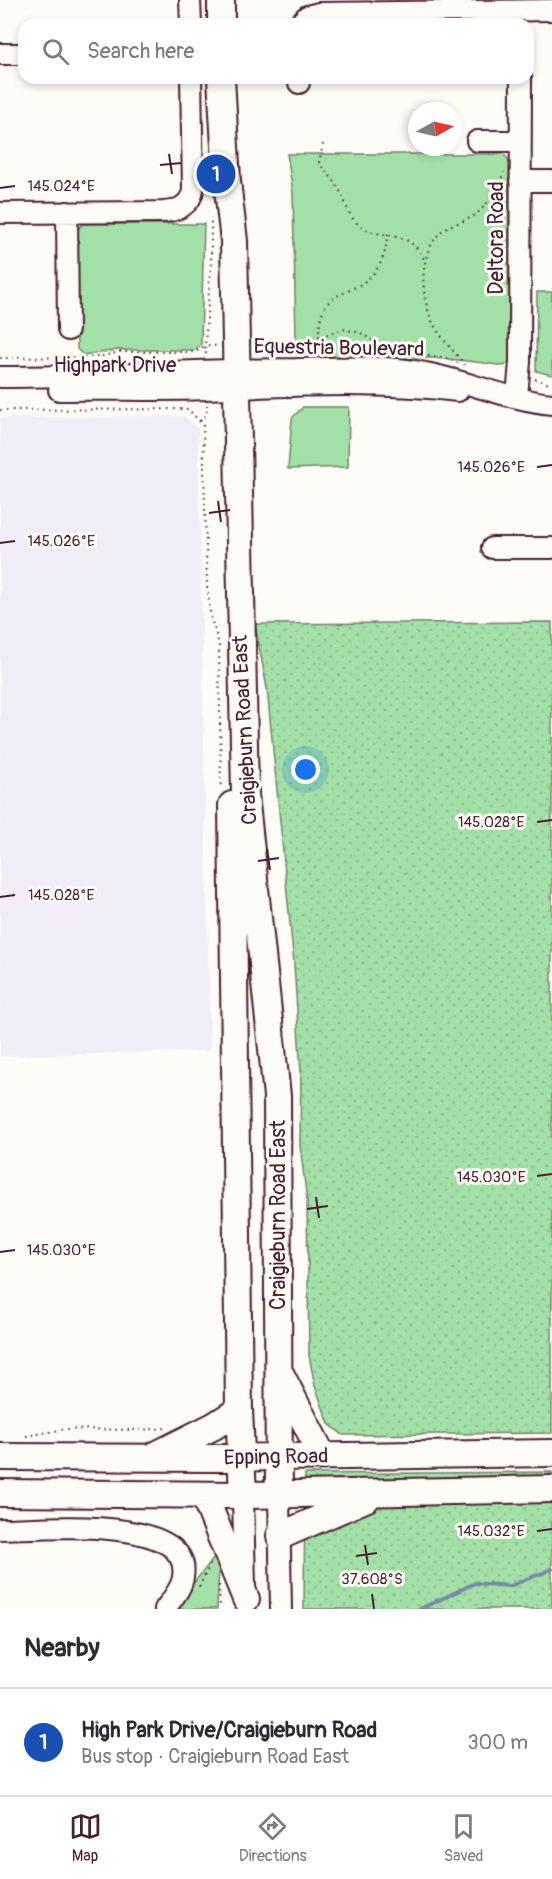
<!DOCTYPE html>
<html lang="en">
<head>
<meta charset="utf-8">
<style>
  :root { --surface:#fff; --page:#f2f2f3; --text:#2b2b33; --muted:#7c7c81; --line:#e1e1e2; --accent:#4a1f2b }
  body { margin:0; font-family:Pangolin,sans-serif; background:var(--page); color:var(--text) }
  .compass { position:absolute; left:408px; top:102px; width:54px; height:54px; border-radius:50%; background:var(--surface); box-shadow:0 3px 9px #0003; rotate:82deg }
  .you { position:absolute; left:306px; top:770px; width:21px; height:21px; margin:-15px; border:4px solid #fff; border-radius:50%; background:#1a73e8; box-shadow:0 0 0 9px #1a73e833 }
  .badge { display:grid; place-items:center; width:39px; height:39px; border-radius:50%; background:var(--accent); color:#fff; font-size:20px; font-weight:700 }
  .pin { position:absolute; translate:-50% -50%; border:3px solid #fff; box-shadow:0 2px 6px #0006 }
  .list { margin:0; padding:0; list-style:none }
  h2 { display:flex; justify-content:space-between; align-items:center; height:78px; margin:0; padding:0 24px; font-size:26px }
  h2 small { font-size:20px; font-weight:400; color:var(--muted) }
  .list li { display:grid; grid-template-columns:39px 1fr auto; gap:18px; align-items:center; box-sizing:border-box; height:108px; padding:0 24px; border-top:2px solid var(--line) }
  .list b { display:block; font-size:22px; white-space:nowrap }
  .list p { margin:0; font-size:20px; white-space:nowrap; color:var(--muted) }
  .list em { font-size:20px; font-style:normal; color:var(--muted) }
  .icon { flex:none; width:33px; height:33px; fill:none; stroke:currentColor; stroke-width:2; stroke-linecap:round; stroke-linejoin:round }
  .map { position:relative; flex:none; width:552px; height:1609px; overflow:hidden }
  .search { position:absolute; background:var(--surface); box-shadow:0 3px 9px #0003; left:18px; right:18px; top:18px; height:66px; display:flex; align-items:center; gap:15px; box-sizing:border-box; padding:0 21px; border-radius:18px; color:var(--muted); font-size:22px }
  .sheet { height:186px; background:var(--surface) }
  nav { display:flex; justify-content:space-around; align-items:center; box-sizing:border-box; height:84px; border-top:2px solid var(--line); background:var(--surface); font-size:16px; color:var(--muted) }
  nav a { display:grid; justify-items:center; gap:3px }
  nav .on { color:var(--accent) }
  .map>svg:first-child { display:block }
</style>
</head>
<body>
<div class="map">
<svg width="552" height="1609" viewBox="0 0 552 1609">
  <defs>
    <pattern id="grass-dots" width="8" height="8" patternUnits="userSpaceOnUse" patternTransform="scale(1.5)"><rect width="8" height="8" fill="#a2e0a8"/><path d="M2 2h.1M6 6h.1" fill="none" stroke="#8dc091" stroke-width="1.8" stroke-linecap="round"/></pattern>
  </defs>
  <rect width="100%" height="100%" fill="#fdfcf7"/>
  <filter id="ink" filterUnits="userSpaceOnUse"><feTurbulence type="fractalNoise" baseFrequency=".0167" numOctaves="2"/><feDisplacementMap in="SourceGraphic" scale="12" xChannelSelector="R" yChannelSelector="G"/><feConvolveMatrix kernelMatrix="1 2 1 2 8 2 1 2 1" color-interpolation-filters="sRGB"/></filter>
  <g filter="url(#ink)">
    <path fill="#f2ecf7" d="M184,416L198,429L210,1051L0,1056V418Z"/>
    <path fill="url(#grass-dots)" stroke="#76806a" stroke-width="1.5" d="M552,622V1433L343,1435L329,1424L315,1386L309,1356L307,1201L300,1145L301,1073L294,964L267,688L255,624Z
      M552,1472V1609H304L305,1474Z"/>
    <path fill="#a2e0a8" stroke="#76806a" stroke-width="1.5" d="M287,154H503L509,160V362L504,366C479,362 455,359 431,358C388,357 332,368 296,342L293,193Z
      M82,224H204L201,344L195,350H118L83,355L77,349L76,232Z
      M537,292H552V375L536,371Z
      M303,407H349L348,467L288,469L292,418Z
      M214,1558L219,1567L217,1609H172Z"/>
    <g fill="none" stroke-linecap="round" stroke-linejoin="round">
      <path stroke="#7989a5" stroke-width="4" d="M420,1609L475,1583L510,1586L552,1569"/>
      <g stroke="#4a1f2b" stroke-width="24">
        <path id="minor" d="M190,0L191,24
          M299,24L307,16L319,13L552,10
          M0,54H24
          M299,78V83
          M477,141H520
          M520,181H552
          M67,212L68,330
          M0,213L163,212C177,211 191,205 193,190L191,78
          M0,377C99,377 197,369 296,369C330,368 363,366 397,369C451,373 500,399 552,404
          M59,390C108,389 157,391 206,389C290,386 373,381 458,391
          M517,397L520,362L521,78
          M492,548H552
          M243,1495L245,1588
          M279,1495L281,1609
          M0,1529C37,1529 194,1513 183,1577C182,1588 172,1599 165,1609"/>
      </g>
      <g stroke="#4a1f2b" stroke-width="30">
        <path id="major" d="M221,0V24
          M221,78L227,181L234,241L245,794L277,1096L279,1495
          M232,805L239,1410L243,1495
          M281,1375L322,1455
          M156,1455L214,1426L239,1410
          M0,1457L218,1458L552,1453
          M0,1493L243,1495L552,1489
          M204,1495L246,1599
          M280,1536L367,1498"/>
      </g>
      <path stroke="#4a1f2b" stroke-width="2" stroke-dasharray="1.5 4.5" stroke-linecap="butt" d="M323,144L319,162C323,170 331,176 336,184C344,195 346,211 355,221C376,244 408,224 425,261
        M319,337C319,287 345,301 371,276C383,265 386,249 388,233
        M256,345L303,343L343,329L361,333L381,346L399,352
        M206,354L205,345L218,346
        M428,356L443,357L460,364
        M0,358L99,357L120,352H196L205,345L211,265V217
        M465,365C455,352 442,340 434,325C420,297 417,253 443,230C450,224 460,223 468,219C485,211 498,189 504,172
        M535,379L552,385
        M0,410L188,409L203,425L207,587L211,619L219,644L221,789
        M200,421L207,414V405
        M26,1436L66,1429L140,1430L167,1428
        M219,1585L220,1609
        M199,1587L211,1563"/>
      <use href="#minor" stroke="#fdfcf7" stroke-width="20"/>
      <use href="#major" stroke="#fdfcf7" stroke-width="26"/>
    </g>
  </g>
  <path fill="none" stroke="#4a1f2b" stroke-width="2" d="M169,154L172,174M160,165L181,163M0,188L15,186M537,467L552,465M218,501L221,522M209,513L230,510M0,543L15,541M537,822L552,820M267,849L270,870M258,861L279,858M0,897L15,895M537,1176L552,1174M316,1197L319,1218M307,1209L328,1206M0,1252L15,1250M537,1531L552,1529M365,1545L368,1565M356,1556L377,1553M372,1594L374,1609"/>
  <g text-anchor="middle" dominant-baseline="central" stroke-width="6" stroke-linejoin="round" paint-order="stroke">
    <g font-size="21" fill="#4a1f2b" stroke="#fdfcf7">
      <text transform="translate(496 238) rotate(-90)">Deltora Road</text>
      <text transform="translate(339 348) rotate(1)">Equestria Boulevard</text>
      <text x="115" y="365">Highpark Drive</text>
      <text transform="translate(245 730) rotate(-93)">Craigieburn Road East</text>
      <text transform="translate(278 1215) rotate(-90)">Craigieburn Road East</text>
      <text transform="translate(276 1457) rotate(-1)">Epping Road</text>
    </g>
  </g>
  <g font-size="15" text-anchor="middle" fill="#4a1f2b" stroke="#fdfcf7" stroke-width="6" stroke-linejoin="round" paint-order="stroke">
    <text x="61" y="191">145.024°E</text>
    <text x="491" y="472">145.026°E</text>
    <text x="61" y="546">145.026°E</text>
    <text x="491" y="827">145.028°E</text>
    <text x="61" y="900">145.028°E</text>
    <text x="491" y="1182">145.030°E</text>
    <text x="61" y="1255">145.030°E</text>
    <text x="491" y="1536">145.032°E</text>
    <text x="372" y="1584">37.608°S</text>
  </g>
</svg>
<svg class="compass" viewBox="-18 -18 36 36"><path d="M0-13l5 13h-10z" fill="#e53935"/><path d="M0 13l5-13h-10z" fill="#7c7c81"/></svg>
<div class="you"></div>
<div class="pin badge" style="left:216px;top:174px;background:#1a4fb4">1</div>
<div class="search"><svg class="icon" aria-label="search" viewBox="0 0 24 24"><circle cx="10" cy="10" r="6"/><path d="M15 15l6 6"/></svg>Search here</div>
</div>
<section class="sheet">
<h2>Nearby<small></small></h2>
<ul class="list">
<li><span class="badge" style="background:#1a4fb4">1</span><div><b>High Park Drive/Craigieburn Road</b><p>Bus stop · Craigieburn Road East</p></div><em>300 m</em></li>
</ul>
</section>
<nav>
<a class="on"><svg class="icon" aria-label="map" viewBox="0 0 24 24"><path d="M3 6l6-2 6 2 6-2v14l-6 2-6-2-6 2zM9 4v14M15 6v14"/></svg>Map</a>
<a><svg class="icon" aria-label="directions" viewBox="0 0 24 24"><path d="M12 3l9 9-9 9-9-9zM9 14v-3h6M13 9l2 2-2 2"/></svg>Directions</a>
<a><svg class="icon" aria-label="saved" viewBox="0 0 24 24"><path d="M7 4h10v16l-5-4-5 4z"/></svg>Saved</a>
</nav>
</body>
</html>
